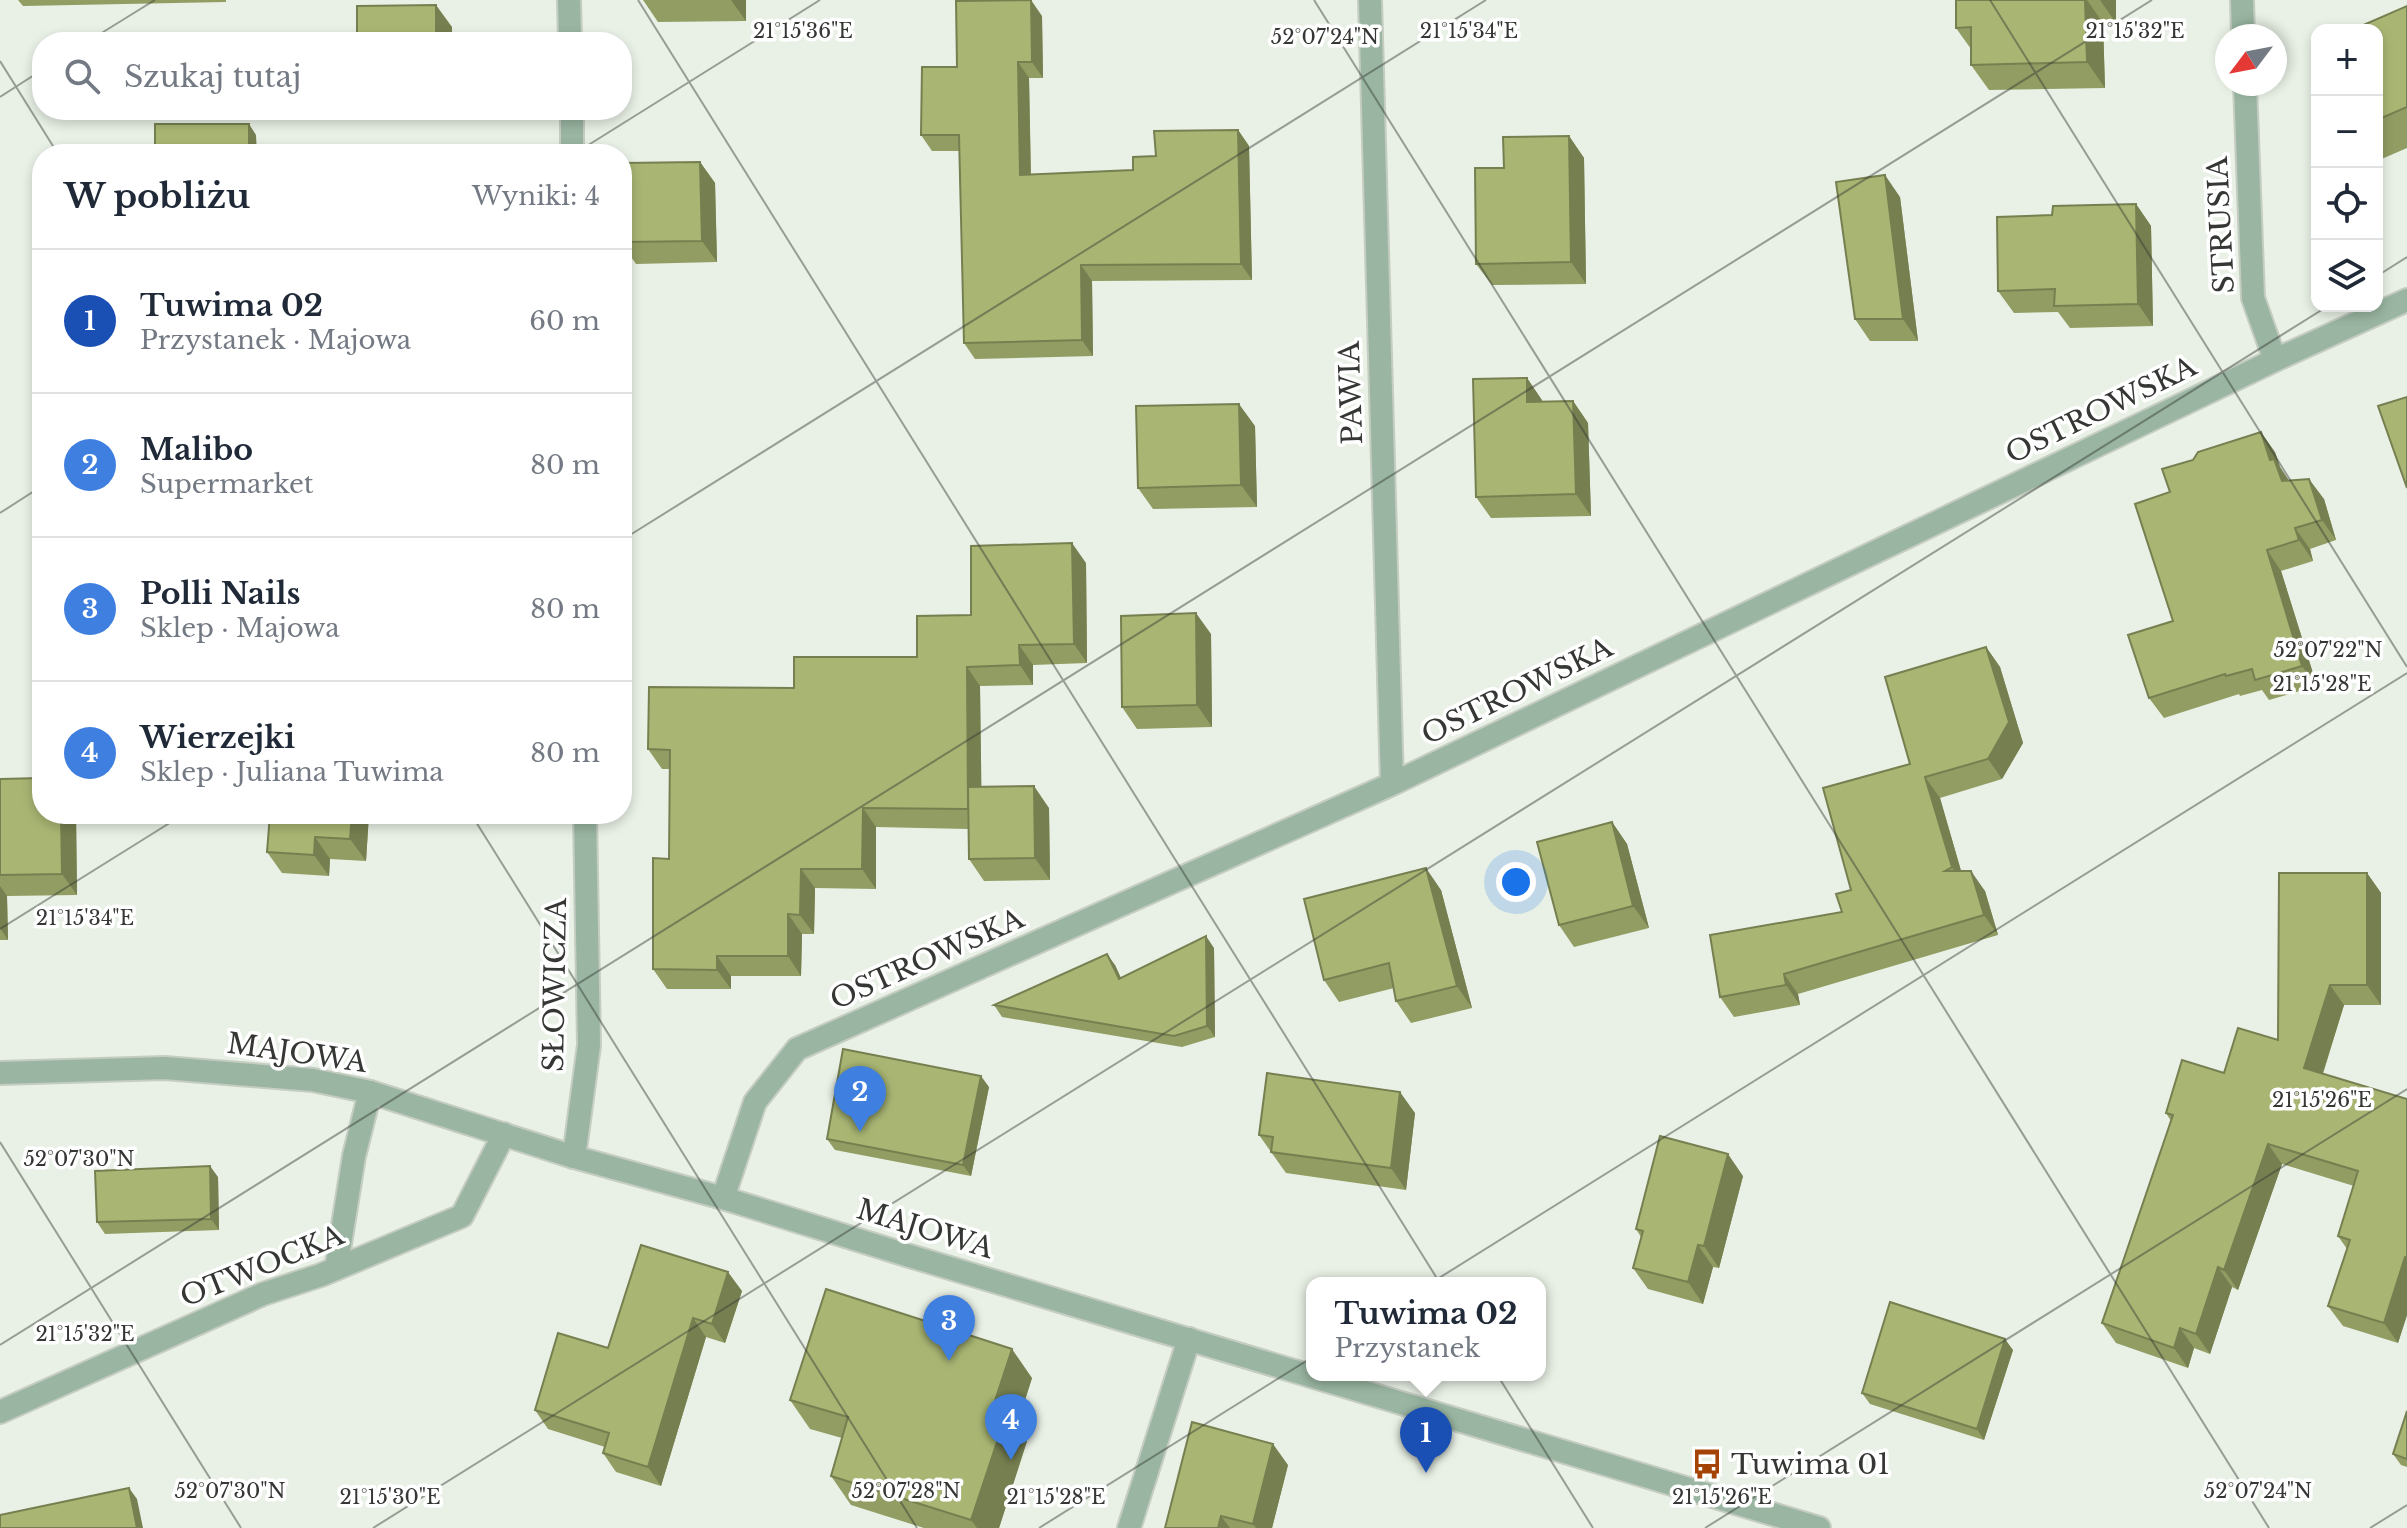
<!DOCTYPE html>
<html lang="pl">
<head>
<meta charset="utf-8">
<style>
  :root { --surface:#fff; --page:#f6f6f7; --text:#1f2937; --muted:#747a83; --line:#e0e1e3; --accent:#0f766e }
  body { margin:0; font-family:"Libre Baskerville",serif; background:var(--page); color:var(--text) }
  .controls { position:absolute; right:24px; top:24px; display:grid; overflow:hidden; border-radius:16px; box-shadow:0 4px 12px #0003 }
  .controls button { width:72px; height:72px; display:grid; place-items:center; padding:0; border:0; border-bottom:2px solid var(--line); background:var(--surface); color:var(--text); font:40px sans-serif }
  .compass { position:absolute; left:2215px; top:24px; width:72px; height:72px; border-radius:50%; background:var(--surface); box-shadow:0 4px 12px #0003; rotate:238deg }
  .you { position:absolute; left:1516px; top:882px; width:28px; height:28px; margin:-20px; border:6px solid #fff; border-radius:50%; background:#1a73e8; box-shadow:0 0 0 12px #1a73e833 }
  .badge { display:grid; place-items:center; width:52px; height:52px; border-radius:50%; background:var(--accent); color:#fff; font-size:26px; font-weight:700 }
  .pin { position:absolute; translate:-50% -66px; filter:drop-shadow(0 2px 4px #0008) }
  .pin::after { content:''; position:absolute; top:42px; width:28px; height:24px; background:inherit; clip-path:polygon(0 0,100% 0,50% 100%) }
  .popup { position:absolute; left:1306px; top:1277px; width:240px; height:104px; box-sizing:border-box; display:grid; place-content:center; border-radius:16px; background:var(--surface); filter:drop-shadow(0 2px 6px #0005); font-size:26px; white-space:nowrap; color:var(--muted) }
  .popup b { font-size:30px; color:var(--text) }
  .popup::after { content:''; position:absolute; left:50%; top:100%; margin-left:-16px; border:16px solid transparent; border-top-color:var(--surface) }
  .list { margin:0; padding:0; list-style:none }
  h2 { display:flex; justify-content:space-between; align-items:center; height:104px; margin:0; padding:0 32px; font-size:34px }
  h2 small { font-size:26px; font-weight:400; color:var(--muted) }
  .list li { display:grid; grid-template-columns:52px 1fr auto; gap:24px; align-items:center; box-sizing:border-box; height:144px; padding:0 32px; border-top:2px solid var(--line) }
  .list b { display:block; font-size:30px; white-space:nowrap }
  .list p { margin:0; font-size:26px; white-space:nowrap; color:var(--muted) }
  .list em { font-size:26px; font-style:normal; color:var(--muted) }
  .icon { flex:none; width:44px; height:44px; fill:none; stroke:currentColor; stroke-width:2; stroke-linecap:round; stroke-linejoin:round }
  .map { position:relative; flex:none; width:2407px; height:1528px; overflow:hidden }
  .search { position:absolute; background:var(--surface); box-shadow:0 4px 12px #0003; left:32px; top:32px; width:600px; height:88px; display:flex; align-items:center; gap:20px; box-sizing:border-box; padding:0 28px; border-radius:32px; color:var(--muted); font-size:30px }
  .panel { position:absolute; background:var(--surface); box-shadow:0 4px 12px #0003; left:32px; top:144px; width:600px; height:680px; border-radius:32px }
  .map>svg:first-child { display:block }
</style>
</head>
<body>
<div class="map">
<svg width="2407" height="1528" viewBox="0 0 2407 1528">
  <rect width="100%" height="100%" fill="#e9f1e6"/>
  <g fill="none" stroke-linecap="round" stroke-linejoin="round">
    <g stroke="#c5ccc2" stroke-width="26">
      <path id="minor" d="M569,0L570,42
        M1370,0L1392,784
        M2242,0L2243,36
        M2245,84L2253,298L2275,360
        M572,110V154
        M574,1157L589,1045L585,814
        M723,1198L755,1102L797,1049L1392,784L2275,360L2407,300
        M336,1269L354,1156L370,1092
        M0,1412L263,1294L321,1275L462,1216L504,1134
        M1129,1528L1189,1339"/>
    </g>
    <g stroke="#c5ccc2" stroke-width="26">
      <path id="tertiary" d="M0,1073L165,1068L313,1080L370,1092L574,1157L723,1198L913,1257L1819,1528"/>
    </g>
    <use href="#minor" stroke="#9ab6a2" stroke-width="22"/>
    <use href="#tertiary" stroke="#9ab6a2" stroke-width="22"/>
  </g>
  <path fill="#919d63" d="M18,0H226V2L23,6Z
    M643,0H746V21L658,22Z
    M1956,0H2116V23H2103L2105,88L1989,90L1971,65V49L1956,28Z
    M2407,6V148L2377,161V30Z
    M1042,16L1043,78H1029L1031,174L1133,170L1156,156L1238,130L1249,146L1252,280L1092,281L1093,356L975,359L964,343L959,151H932L921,135L957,67Z
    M1569,136L1584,158L1586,284L1492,285L1476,264L1504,168Z
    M700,162L715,183L717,262L636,264L622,244V163Z
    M1900,197L1918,341H1870L1855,319Z
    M2136,204L2151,226L2153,326L2070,328L2058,312L2014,313L1998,291L2052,215Z
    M1527,378L1542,401H1573L1588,423L1591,516L1491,518L1476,497Z
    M1255,426L1257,507L1153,509L1138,488Z
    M2275,452L2280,467L2288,480L2324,499L2336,540L2310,549L2313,561L2281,571L2317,686L2269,700L2262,690L2240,696L2239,694L2164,718L2149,698L2173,621L2170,492Z
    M1086,563L1087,663L1033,665V685L980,686L981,787L1049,808L1050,880L984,881L969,859L968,829L876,827V889L815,888L814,934H802L801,976H731V989H667L653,969L669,859L670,769H662L648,749L794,688L917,657L971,615Z
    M1211,634L1212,727L1137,729L1122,707Z
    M1986,647L2000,667L2023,743L2002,779L1940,798L1961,871L1985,891L1998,935L1798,994L1800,1005L1734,1017L1720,997L1842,912L1910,764Z
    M42,656V715L33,703Z
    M0,779L42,814H76L77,895L7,896L8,940H0Z
    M270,814H369L366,861L330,859L329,876L282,873L267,852Z
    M1612,822L1627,844L1649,928L1574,947L1559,925Z
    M2367,873L2381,893V1005H2344L2323,1074L2407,1099V1315L2398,1343L2343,1326L2328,1306L2347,1249L2338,1236L2354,1186L2282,1164L2238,1290L2232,1287L2210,1354L2194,1348L2188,1368L2116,1343L2102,1323L2171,1121L2166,1113L2224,1073L2278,1040Z
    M1441,890L1472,1008L1411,1023L1396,1001L1394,988L1339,1002L1324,980Z
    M1214,948L1215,1037L1182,1047L1002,1017L994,1005L1115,965L1121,978Z
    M989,1087L971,1176L835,1150L827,1139Z
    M1415,1113L1406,1190L1286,1173L1259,1135Z
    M1743,1176L1719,1268L1713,1267L1703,1304L1648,1289L1633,1268L1641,1237L1636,1229Z
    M218,1177L219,1230L105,1234L97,1222Z
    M742,1291L725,1343L706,1337L661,1486L616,1472L603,1453L605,1447L548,1429L535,1410L608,1348Z
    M2013,1350L1984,1440L1870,1404L1862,1393Z
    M1032,1378L1017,1425L1027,1441L999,1528H924L851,1505L831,1476L842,1438L810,1429L790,1400Z
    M2407,1411V1467L2401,1465L2393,1454Z
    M1288,1465L1272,1528H1165Z"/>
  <path fill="#767f50" d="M731,0H746V21Z
    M1031,0L1042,16L1043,78L1032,62Z
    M2085,0H2087L2103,23L2105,88L2087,62Z
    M2100,0H2116V23Z
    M436,5L452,27V42H436Z
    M1018,62L1029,78L1031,191L1020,175Z
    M249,124L256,135L257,154H249Z
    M1238,130L1249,146L1252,280L1241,264Z
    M1569,136L1584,158L1586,284L1571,262Z
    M700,162L715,183L717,262L702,241Z
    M1885,175L1900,197L1918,341L1903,319Z
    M2136,204L2151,226L2153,326L2138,304Z
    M1081,265L1092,281L1093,356L1082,340Z
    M1527,378L1542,400L1543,423L1527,402Z
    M1573,401L1588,423L1591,516L1576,494Z
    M1239,404L1255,426L1257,507L1241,485Z
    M2261,432L2275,452L2280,467L2288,479L2296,501L2282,481L2270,460Z
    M2309,479L2324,499L2336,540L2322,520Z
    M2295,528L2310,549L2313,561L2299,540Z
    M1072,543L1086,563L1087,663L1074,644Z
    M2267,550L2281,571L2317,686L2302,666Z
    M1196,613L1211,634L1212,727L1197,705Z
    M1019,645L1033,665V685L1020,665Z
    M1986,647L2000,667L2023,743L2002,779L1988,759Z
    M967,667L980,686L982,829L968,809Z
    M1925,777L1940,798L1966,888L1952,867Z
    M1034,786L1049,808L1050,880L1035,858Z
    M863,808L876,827V889L862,869Z
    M61,814H76L77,895L62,874Z
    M352,814H369L366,861L350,839Z
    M1612,822L1627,844L1649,928L1633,906Z
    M315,837L330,859L329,876L314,855Z
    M1426,868L1441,890L1472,1008L1457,986Z
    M801,869L815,888L814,934L800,915Z
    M1971,871L1985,891L1998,935L1984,915Z
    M2367,873L2381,893V1005L2367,985Z
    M0,886L7,896L8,940L0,928Z
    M788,914L802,934L801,976L788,956Z
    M1206,936L1214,948L1215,1037L1207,1026Z
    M1107,954L1115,965L1126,990L1119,979Z
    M717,956L731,976V989L717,970Z
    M1784,974L1798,994L1800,1005L1786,985Z
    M2330,985L2344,1005L2318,1088L2304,1068Z
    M981,1076L989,1087L971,1176L963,1165Z
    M1400,1092L1415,1113L1406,1190L1391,1168Z
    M2268,1144L2282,1164L2238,1290L2224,1270Z
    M1728,1154L1743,1176L1719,1268L1704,1246Z
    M210,1166L218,1177L219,1230L211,1219Z
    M1698,1245L1713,1267L1703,1304L1688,1282Z
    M2405,1257L2407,1260V1315L2398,1343L2384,1323Z
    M2218,1267L2232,1287L2210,1354L2196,1334Z
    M728,1272L742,1291L725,1343L712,1324Z
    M693,1318L706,1337L661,1486L648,1467Z
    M2180,1328L2194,1348L2188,1368L2174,1348Z
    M2005,1339L2013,1350L1984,1440L1977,1429Z
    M1012,1349L1032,1378L1017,1425L1027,1441L999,1528H977L971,1520L993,1407Z
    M1273,1444L1288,1465L1272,1528H1256L1253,1524Z
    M129,1488L137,1499L143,1528H137Z
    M1221,1516L1230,1528H1218Z"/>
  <path fill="#a9b673" stroke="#767f50" stroke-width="2" d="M1031,0L1032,62H1018L1020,175L1133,170V157L1156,156L1154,131L1238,130L1241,264L1081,265L1082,340L964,343L959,135H921L922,67H957L956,1Z
    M1956,0H2085L2087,62L1971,65V27L1956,28Z
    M436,5V42H357V6Z
    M2407,6V107L2377,120V30H2352Z
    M155,124H249V154H155Z
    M1569,136L1571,262L1476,264L1475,168H1504L1503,137Z
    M700,162L702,241L622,242V163Z
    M1885,175L1903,319H1855L1836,182Z
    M2136,204L2138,304L2054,306L2055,289L1998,291L1997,217L2052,215L2053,206Z
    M1527,378V402L1573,401L1576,494L1476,497L1473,379Z
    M2407,397V488L2378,406Z
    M1239,404L1241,485L1138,488L1136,406Z
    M2261,432L2270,460L2274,459L2282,481L2309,479L2322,520L2295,528L2299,540L2267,550L2302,666L2255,680L2252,669L2226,676L2225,674L2149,698L2128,635L2173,621L2135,504L2170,492L2162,469L2193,460L2198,452Z
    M1072,543L1074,644L1019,645L1020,665L967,667L968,809L863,808L862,869H801L800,915L788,914V956H717V970L653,969V858L669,859L670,750L648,749L649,687L794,688V657H917V616L971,615V546Z
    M1196,613L1197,705L1122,707L1121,616Z
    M1986,647L2009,722L1988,759L1925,777L1952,867L1945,871H1971L1984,915L1784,974L1786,985L1720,997L1710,935L1842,912L1836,894L1851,890L1823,788L1910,764L1885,677Z
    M33,656H42V703H33Z
    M42,778V814H61L62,874L0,875V779Z
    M1034,786L1035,858L969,859L968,787Z
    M270,814H352L350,839L315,837L314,855L267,852Z
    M1612,822L1633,906L1559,925L1537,842Z
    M1426,868L1457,986L1396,1001L1389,963L1324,980L1304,899Z
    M2279,873H2367V985H2330L2304,1068L2407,1099V1258L2405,1257L2384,1323L2328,1306L2350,1240L2338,1236L2358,1171L2268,1144L2224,1270L2218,1267L2196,1334L2180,1328L2174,1348L2102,1323L2173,1115L2166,1113L2182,1060L2224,1073L2238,1028L2278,1040Z
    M1206,936L1207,1026L1174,1036L994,1005L1107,954L1119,979Z
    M843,1049L981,1076L963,1165L827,1139Z
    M1267,1073L1400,1092L1391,1168L1271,1152L1273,1137L1259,1135Z
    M1660,1136L1728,1154L1704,1246L1698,1245L1688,1282L1633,1268L1643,1231L1636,1229Z
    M210,1166L211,1219L97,1222L95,1171Z
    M641,1245L728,1272L712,1324L693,1318L648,1467L603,1453L609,1433L535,1410L558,1333L608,1348Z
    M826,1289L1012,1349L993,1407L1007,1412L971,1520L831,1476L848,1417L790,1400Z
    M1890,1302L2005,1339L1977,1429L1862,1393Z
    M2407,1411V1459L2393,1454Z
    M1192,1422L1273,1444L1253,1524L1221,1516L1218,1528H1165Z
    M129,1488L137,1528H0V1515Z"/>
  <path fill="none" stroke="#343733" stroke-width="2" stroke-opacity="0.45" d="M638,0L1593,1528M1314,0L2269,1528M1990,0L2407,667M87,42L155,0M0,61L58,154M0,97L42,70M574,154L820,0M2377,276L2407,257M0,513L42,486M622,540L1486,0M471,814L917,1528M0,929L184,814M0,1142L241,1528M0,1345L2152,0M373,1528L2328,306M1039,1528L2407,673M1705,1528L2407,1089M2370,1528L2407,1505"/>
  <defs>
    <g id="bus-bare" transform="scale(2.4)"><path d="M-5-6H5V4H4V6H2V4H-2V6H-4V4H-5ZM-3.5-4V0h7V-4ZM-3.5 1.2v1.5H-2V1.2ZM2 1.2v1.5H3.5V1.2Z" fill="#a54206" stroke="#fff" stroke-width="2.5" paint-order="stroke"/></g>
  </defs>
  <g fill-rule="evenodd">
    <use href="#bus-bare" x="1707" y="1464"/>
  </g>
  <g text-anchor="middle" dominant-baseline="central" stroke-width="7" stroke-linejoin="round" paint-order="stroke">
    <g font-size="28" fill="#343733" stroke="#fff">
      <text transform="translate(2221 225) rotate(-93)">STRUSIA</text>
      <text transform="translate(1351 393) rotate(-92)">PAWIA</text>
      <text transform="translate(2101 410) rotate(-26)">OSTROWSKA</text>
      <text transform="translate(1517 691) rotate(-26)">OSTROWSKA</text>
      <text transform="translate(927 959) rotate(-24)">OSTROWSKA</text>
      <text transform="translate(555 985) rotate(-89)">SŁOWICZA</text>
      <text transform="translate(297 1053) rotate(8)">MAJOWA</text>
      <text transform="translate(925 1229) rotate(17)">MAJOWA</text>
      <text transform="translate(262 1266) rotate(-22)">OTWOCKA</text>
    </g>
    <g font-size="28" fill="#343733" stroke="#fff" text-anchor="start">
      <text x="1731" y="1464">Tuwima 01</text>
    </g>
  </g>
  <g font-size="20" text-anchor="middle" fill="#343733" stroke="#fff" stroke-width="7" stroke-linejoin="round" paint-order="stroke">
    <text x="803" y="38">21°15'36"E</text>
    <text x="1469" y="38">21°15'34"E</text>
    <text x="2135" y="38">21°15'32"E</text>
    <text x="1325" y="44">52°07'24"N</text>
    <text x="2328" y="657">52°07'22"N</text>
    <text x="2322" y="691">21°15'28"E</text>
    <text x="85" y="925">21°15'34"E</text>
    <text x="2322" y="1107">21°15'26"E</text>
    <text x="79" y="1166">52°07'30"N</text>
    <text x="85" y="1341">21°15'32"E</text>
    <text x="230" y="1498">52°07'30"N</text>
    <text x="906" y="1498">52°07'28"N</text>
    <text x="2258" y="1498">52°07'24"N</text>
    <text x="390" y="1504">21°15'30"E</text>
    <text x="1056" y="1504">21°15'28"E</text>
    <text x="1722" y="1504">21°15'26"E</text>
  </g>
</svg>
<div class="controls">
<button>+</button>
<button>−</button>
<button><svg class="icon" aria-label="locate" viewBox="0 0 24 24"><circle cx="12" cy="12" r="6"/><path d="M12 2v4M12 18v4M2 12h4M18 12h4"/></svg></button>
<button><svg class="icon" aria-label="layers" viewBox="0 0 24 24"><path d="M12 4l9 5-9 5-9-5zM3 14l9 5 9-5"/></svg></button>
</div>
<svg class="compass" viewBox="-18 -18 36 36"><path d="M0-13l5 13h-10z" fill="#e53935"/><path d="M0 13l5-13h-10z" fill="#747a83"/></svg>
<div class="you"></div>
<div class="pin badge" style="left:1426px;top:1473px;background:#1a4fb4">1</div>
<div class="popup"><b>Tuwima 02</b>Przystanek</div>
<div class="pin badge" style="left:860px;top:1132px;background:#3f7fe0">2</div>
<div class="pin badge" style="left:949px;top:1361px;background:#3f7fe0">3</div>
<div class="pin badge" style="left:1011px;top:1460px;background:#3f7fe0">4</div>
<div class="search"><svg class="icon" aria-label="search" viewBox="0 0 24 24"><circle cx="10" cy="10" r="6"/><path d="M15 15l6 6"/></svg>Szukaj tutaj</div>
<section class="panel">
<h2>W pobliżu<small>Wyniki: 4</small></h2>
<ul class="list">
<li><span class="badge" style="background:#1a4fb4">1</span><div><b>Tuwima 02</b><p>Przystanek · Majowa</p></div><em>60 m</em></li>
<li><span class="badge" style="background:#3f7fe0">2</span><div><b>Malibo</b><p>Supermarket</p></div><em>80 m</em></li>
<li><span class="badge" style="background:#3f7fe0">3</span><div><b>Polli Nails</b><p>Sklep · Majowa</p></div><em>80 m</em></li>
<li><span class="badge" style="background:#3f7fe0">4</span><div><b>Wierzejki</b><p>Sklep · Juliana Tuwima</p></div><em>80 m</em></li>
</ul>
</section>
</div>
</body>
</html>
